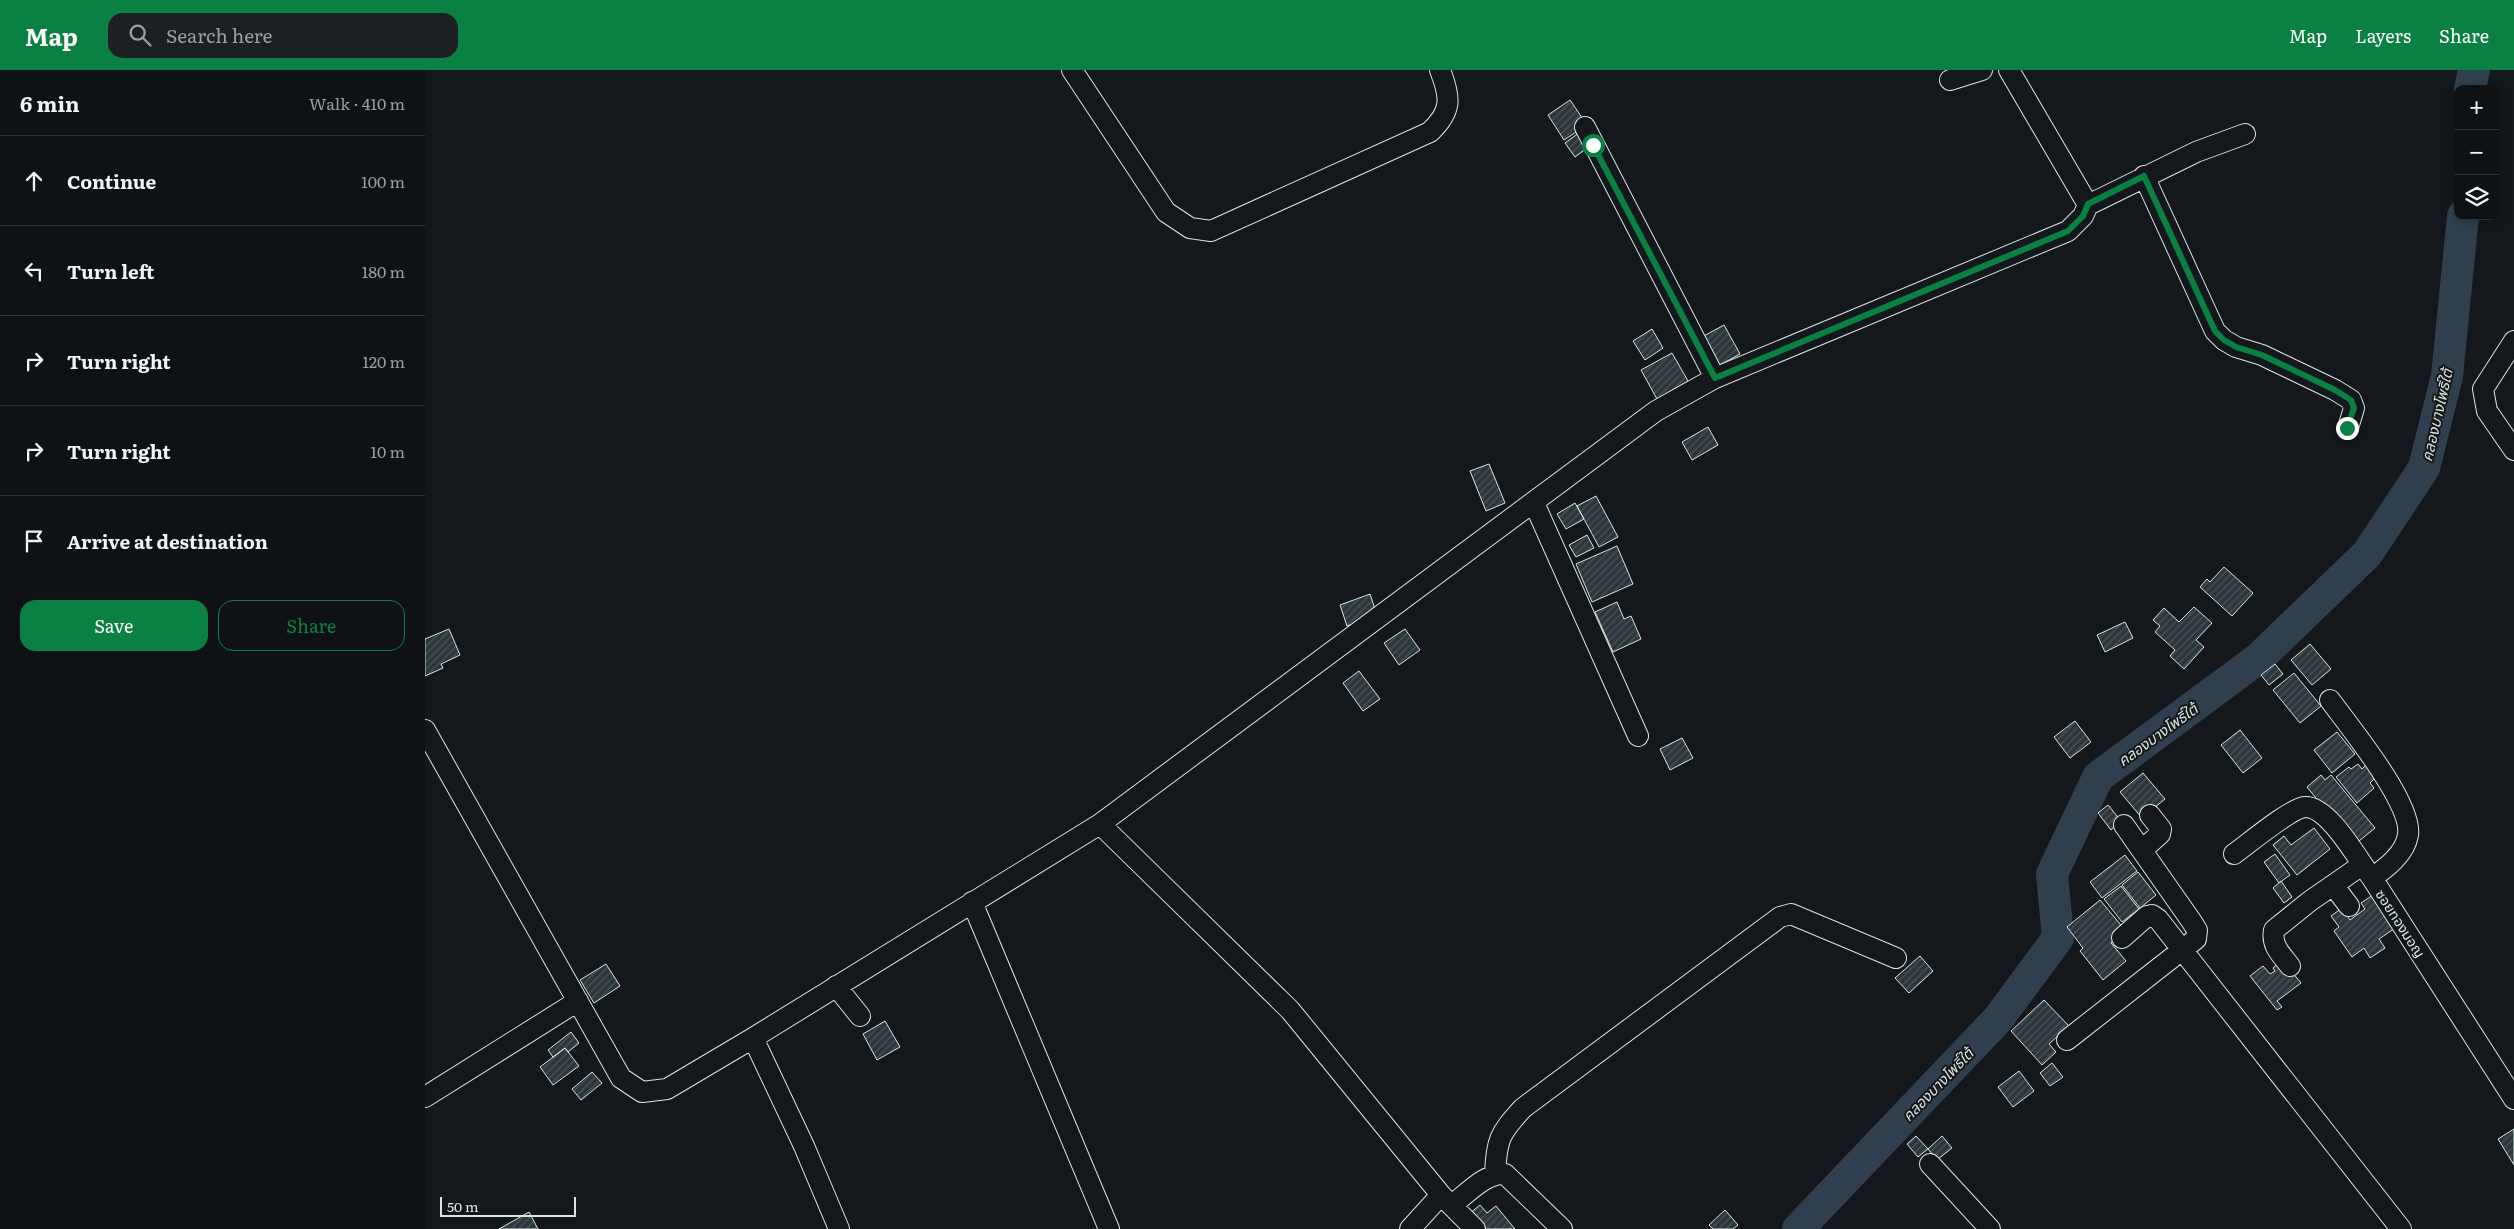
<!DOCTYPE html>
<html lang="en">
<head>
<meta charset="utf-8">
<style>
  :root { --surface:#0f1215; --page:#1d2022; --text:#f1f3f6; --muted:#9b9ea0; --line:#2f3234; --accent:#0b8043 }
  body { margin:0; font-family:Literata,"Noto Sans Thai",serif; background:var(--page); color:var(--text) }
  .controls { position:absolute; right:15px; top:15px; display:grid; overflow:hidden; border-radius:10px; box-shadow:0 2px 12px #0003 }
  .controls button { width:45px; height:45px; display:grid; place-items:center; padding:0; border:0; border-bottom:1px solid var(--line); background:var(--surface); color:var(--text); font:25px sans-serif }
  .scale { position:absolute; left:15px; bottom:12px; width:136px; box-sizing:border-box; padding-left:5px; border:2px solid #d8e6dc; border-top:0; font-size:14px; line-height:18px; white-space:nowrap; color:#d8e6dc; -webkit-text-stroke:4px #14181c; paint-order:stroke }
  .stop { position:absolute; width:15px; height:15px; margin:-11px; border:4px solid #0b8043; border-radius:50%; background:#fff }
  .stop.end { background:#0b8043; border-color:#fff; box-shadow:0 1px 5px #0008 }
  .list { margin:0; padding:0; list-style:none }
  h2 { display:flex; justify-content:space-between; align-items:center; height:65px; margin:0; padding:0 20px; font-size:21px }
  h2 small { font-size:16px; font-weight:400; color:var(--muted) }
  .list li { display:grid; grid-template-columns:32px 1fr auto; gap:15px; align-items:center; box-sizing:border-box; height:90px; padding:0 20px; border-top:1px solid var(--line) }
  .list b { display:block; font-size:19px; white-space:nowrap }
  .list em { font-size:16px; font-style:normal; color:var(--muted) }
  .actions { display:flex; gap:10px; padding:15px 20px }
  .actions a { flex:1; padding:11px 0; border:1px solid var(--accent); border-radius:15px; text-align:center; font-size:18px; color:var(--accent) }
  .actions .main { background:var(--accent); color:#fff }
  .icon { flex:none; width:28px; height:28px; fill:none; stroke:currentColor; stroke-width:2; stroke-linecap:round; stroke-linejoin:round }
  .map { position:relative; flex:none; width:2089px; height:1159px; overflow:hidden }
  header { display:flex; align-items:center; gap:30px; box-sizing:border-box; height:70px; padding:0 25px; background:var(--accent); color:#fff }
  header strong { font-size:24px }
  nav { display:flex; gap:28px; margin-inline-start:auto; font-size:18px }
  .search { width:350px; height:45px; background:var(--page); display:flex; align-items:center; gap:12px; box-sizing:border-box; padding:0 18px; border-radius:15px; color:var(--muted); font-size:19px }
  main { display:flex }
  aside { flex:1; background:var(--surface) }
  .map>svg:first-child { display:block }
</style>
</head>
<body>
<header>
<strong>Map</strong>
<div class="search"><svg class="icon" aria-label="search" viewBox="0 0 24 24"><circle cx="10" cy="10" r="6"/><path d="M15 15l6 6"/></svg>Search here</div>
<nav><a>Map</a><a>Layers</a><a>Share</a></nav>
</header>
<main>
<aside>
<h2>6 min<small>Walk · 410 m</small></h2>
<ul class="list">
<li><svg class="icon" aria-label="ahead" viewBox="0 0 24 24"><path d="M12 20V5M6 11l6-6 6 6"/></svg><div><b>Continue</b></div><em>100 m</em></li>
<li><svg class="icon" aria-label="left" viewBox="0 0 24 24"><path d="M17 20v-9H6M10 6l-5 5 5 5"/></svg><div><b>Turn left</b></div><em>180 m</em></li>
<li><svg class="icon" aria-label="right" viewBox="0 0 24 24"><path d="M7 20v-9h11M14 6l5 5-5 5"/></svg><div><b>Turn right</b></div><em>120 m</em></li>
<li><svg class="icon" aria-label="right" viewBox="0 0 24 24"><path d="M7 20v-9h11M14 6l5 5-5 5"/></svg><div><b>Turn right</b></div><em>10 m</em></li>
<li><svg class="icon" aria-label="arrive" viewBox="0 0 24 24"><path d="M6 21V4h12l-3 4 3 4H6"/></svg><div><b>Arrive at destination</b></div></li>
</ul>
<div class="actions"><a class="main">Save</a><a>Share</a></div>
</aside>
<div class="map">
<svg width="2089" height="1159" viewBox="0 0 2089 1159">
  <defs>
    <pattern id="building-hatch" width="6" height="6" patternUnits="userSpaceOnUse" patternTransform="scale(1.25)"><rect width="6" height="6" fill="#2c363c"/><path d="M-1 1l2-2M0 6l6-6M5 7l2-2" fill="none" stroke="#4a5358"/></pattern>
  </defs>
  <rect width="100%" height="100%" fill="#14181c"/>
  <g fill="none" stroke-linecap="round" stroke-linejoin="round">
    <path stroke="#2f3f4d" stroke-width="32" d="M2045,19L2049,0
      M1373,1159L1573,949L1633,868L1627,804L1673,707L1834,588L1942,484L1999,398L2022,306L2038,146"/>
  </g>
  <path fill="url(#building-hatch)" stroke="#d8e6dc" d="M1145,30L1162,55L1139,70L1123,45Z
    M1155,62L1165,76L1150,87L1140,73Z
    M1299,255L1315,284L1293,296L1277,267Z
    M1227,259L1238,278L1220,290L1208,271Z
    M1247,283L1263,311L1232,329L1216,300Z
    M1283,357L1293,375L1267,390L1257,372Z
    M1064,394L1080,433L1061,441L1045,401Z
    M1171,426L1193,467L1174,477L1152,436Z
    M1150,433L1159,449L1141,459L1132,444Z
    M1162,465L1169,478L1151,487L1144,475Z
    M1192,476L1208,514L1167,532L1151,494Z
    M1799,497L1828,523L1807,546L1775,517L1782,509L1785,512Z
    M945,524L952,545L922,556L915,535Z
    M1192,532L1199,549L1206,546L1216,569L1188,582L1170,542Z
    M1769,537L1787,553L1771,570L1779,577L1759,599L1745,586L1750,580L1730,562L1735,556L1728,550L1739,538L1754,552Z
    M1700,552L1708,568L1680,582L1672,565Z
    M24,559L35,585L16,594L18,598L0,606V569Z
    M980,559L995,580L974,595L959,573Z
    M1885,574L1906,599L1887,615L1866,590Z
    M1850,594L1858,604L1844,615L1836,605Z
    M934,601L955,629L938,641L918,613Z
    M1869,603L1896,636L1875,653L1848,620Z
    M1650,651L1666,672L1645,688L1629,667Z
    M1815,660L1837,688L1818,703L1796,675Z
    M1912,662L1930,684L1907,703L1889,680Z
    M1257,668L1268,688L1245,700L1235,679Z
    M1933,694L1937,699L1941,695L1951,707L1945,713L1949,718L1932,733L1911,707L1924,697L1926,699Z
    M1718,703L1740,729L1717,748L1695,722Z
    M1896,705L1900,710L1906,705L1950,758L1929,775L1882,717Z
    M1683,735L1696,751L1686,760L1673,743Z
    M1889,758L1905,779L1872,805L1848,775L1859,766L1866,775Z
    M1850,784L1865,805L1854,813L1839,792Z
    M1700,785L1712,801L1677,828L1665,812Z
    M1713,802L1731,825L1715,838L1697,815Z
    M1856,811L1867,827L1859,833L1848,818Z
    M1696,816L1714,839L1697,852L1679,829Z
    M1948,825L1970,858L1954,869L1960,878L1945,888L1939,878L1927,887L1909,861L1914,857L1906,846L1917,838L1925,850L1940,839L1936,833Z
    M1675,830L1700,860L1686,873L1701,891L1678,910L1655,881L1658,878L1642,857Z
    M1495,886L1508,901L1484,923L1470,908Z
    M1857,890L1876,913L1852,931L1857,937L1852,940L1825,906L1838,896L1845,904L1850,901L1848,898Z
    M181,894L195,916L169,933L155,910Z
    M1619,930L1644,956L1624,974L1631,982L1617,995L1586,961Z
    M460,951L475,977L452,990L438,964Z
    M146,962L154,973L143,982L140,978L128,987L123,980Z
    M140,978L154,996L128,1015L115,997Z
    M1627,993L1638,1007L1625,1016L1615,1003Z
    M1594,1001L1609,1021L1588,1037L1573,1017Z
    M167,1002L177,1013L156,1030L147,1019Z
    M2089,1059V1095L2073,1069Z
    M1491,1066L1503,1079L1493,1087L1482,1074Z
    M1517,1066L1527,1078L1512,1090L1503,1079Z
    M1055,1135L1062,1143L1071,1136L1090,1159H1057L1044,1144Z
    M1300,1140L1313,1155L1308,1159H1288L1284,1155Z
    M104,1142L113,1159H74Z"/>
  <g fill="none" stroke-linecap="round" stroke-linejoin="round">
    <g stroke="#d8e6dc" stroke-width="22">
      <path id="minor" d="M647,0L741,142L765,158L786,161L1005,62C1027,41 1026,28 1015,0
        M1525,10L1557,0
        M1160,57L1290,308
        M1719,106L1790,261L1799,270L1811,277L1837,285L1910,320L1926,330L1929,338L1923,358
        M1663,135L1771,82L1820,64
        M2089,271L2058,319L2062,341L2089,380
        M1109,433L1213,666
        M1905,630C1924,656 1988,734 1983,765C1980,784 1961,798 1947,808L2089,1029
        M0,660L196,1008L217,1022L242,1019L328,968L675,754L1231,341L1290,308L1643,161L1658,146L1663,135L1584,0
        M675,754L865,940L1016,1125L1050,1159
        M1717,780L1735,764L1736,759L1725,745
        M1809,784C1823,774 1866,738 1880,737C1904,736 1933,790 1947,808
        M1908,815L1924,836
        M547,832L684,1159
        M1697,868L1722,846L1727,845L1733,849L1976,1159
        M1865,896C1856,884 1846,876 1849,860L1885,831L1937,795
        M411,916L435,946
        M328,968L379,1076L414,1159
        M1642,970L1771,869L1772,860L1767,852L1699,755
        M0,1027L153,931
        M1505,1094L1565,1159
        M1070,1104C1072,1069 1074,1064 1098,1038L1355,847L1366,844L1471,888
        M1027,1135C1043,1123 1060,1103 1080,1104L1137,1159
        M985,1159L1016,1125"/>
    </g>
    <use href="#minor" stroke="#14181c" stroke-width="20"/>
  </g>
  <g fill="none" stroke-linecap="round" stroke-linejoin="round">
    <path stroke="#0b8043" stroke-width="6" d="M1168,75L1290,308L1643,161L1658,146L1663,134L1719,106L1790,261L1799,270L1811,277L1837,285L1910,320L1926,330L1929,338L1922,358"/>
  </g>
  <g text-anchor="middle" dominant-baseline="central" stroke-width="4" stroke-linejoin="round" paint-order="stroke">
    <g font-size="14" fill="#d8e6dc" stroke="#14181c">
      <text transform="translate(1976 853) rotate(57)">ซอยทองมอญ</text>
    </g>
    <g font-size="15" font-style="italic" fill="#d8e6dc" stroke="#14181c">
      <text transform="translate(2011 345) rotate(-77)">คลองบางโพธิ์ใต้</text>
      <text transform="translate(1732 664) rotate(-36)">คลองบางโพธิ์ใต้</text>
      <text transform="translate(1512 1014) rotate(-46)">คลองบางโพธิ์ใต้</text>
    </g>
  </g>
</svg>
<div class="controls">
<button>+</button>
<button>−</button>
<button><svg class="icon" aria-label="layers" viewBox="0 0 24 24"><path d="M12 4l9 5-9 5-9-5zM3 14l9 5 9-5"/></svg></button>
</div>
<div class="scale">50 m</div>
<div class="stop" style="left:1168px;top:75px"></div>
<div class="stop end" style="left:1922px;top:358px"></div>
</div>
</main>
</body>
</html>
